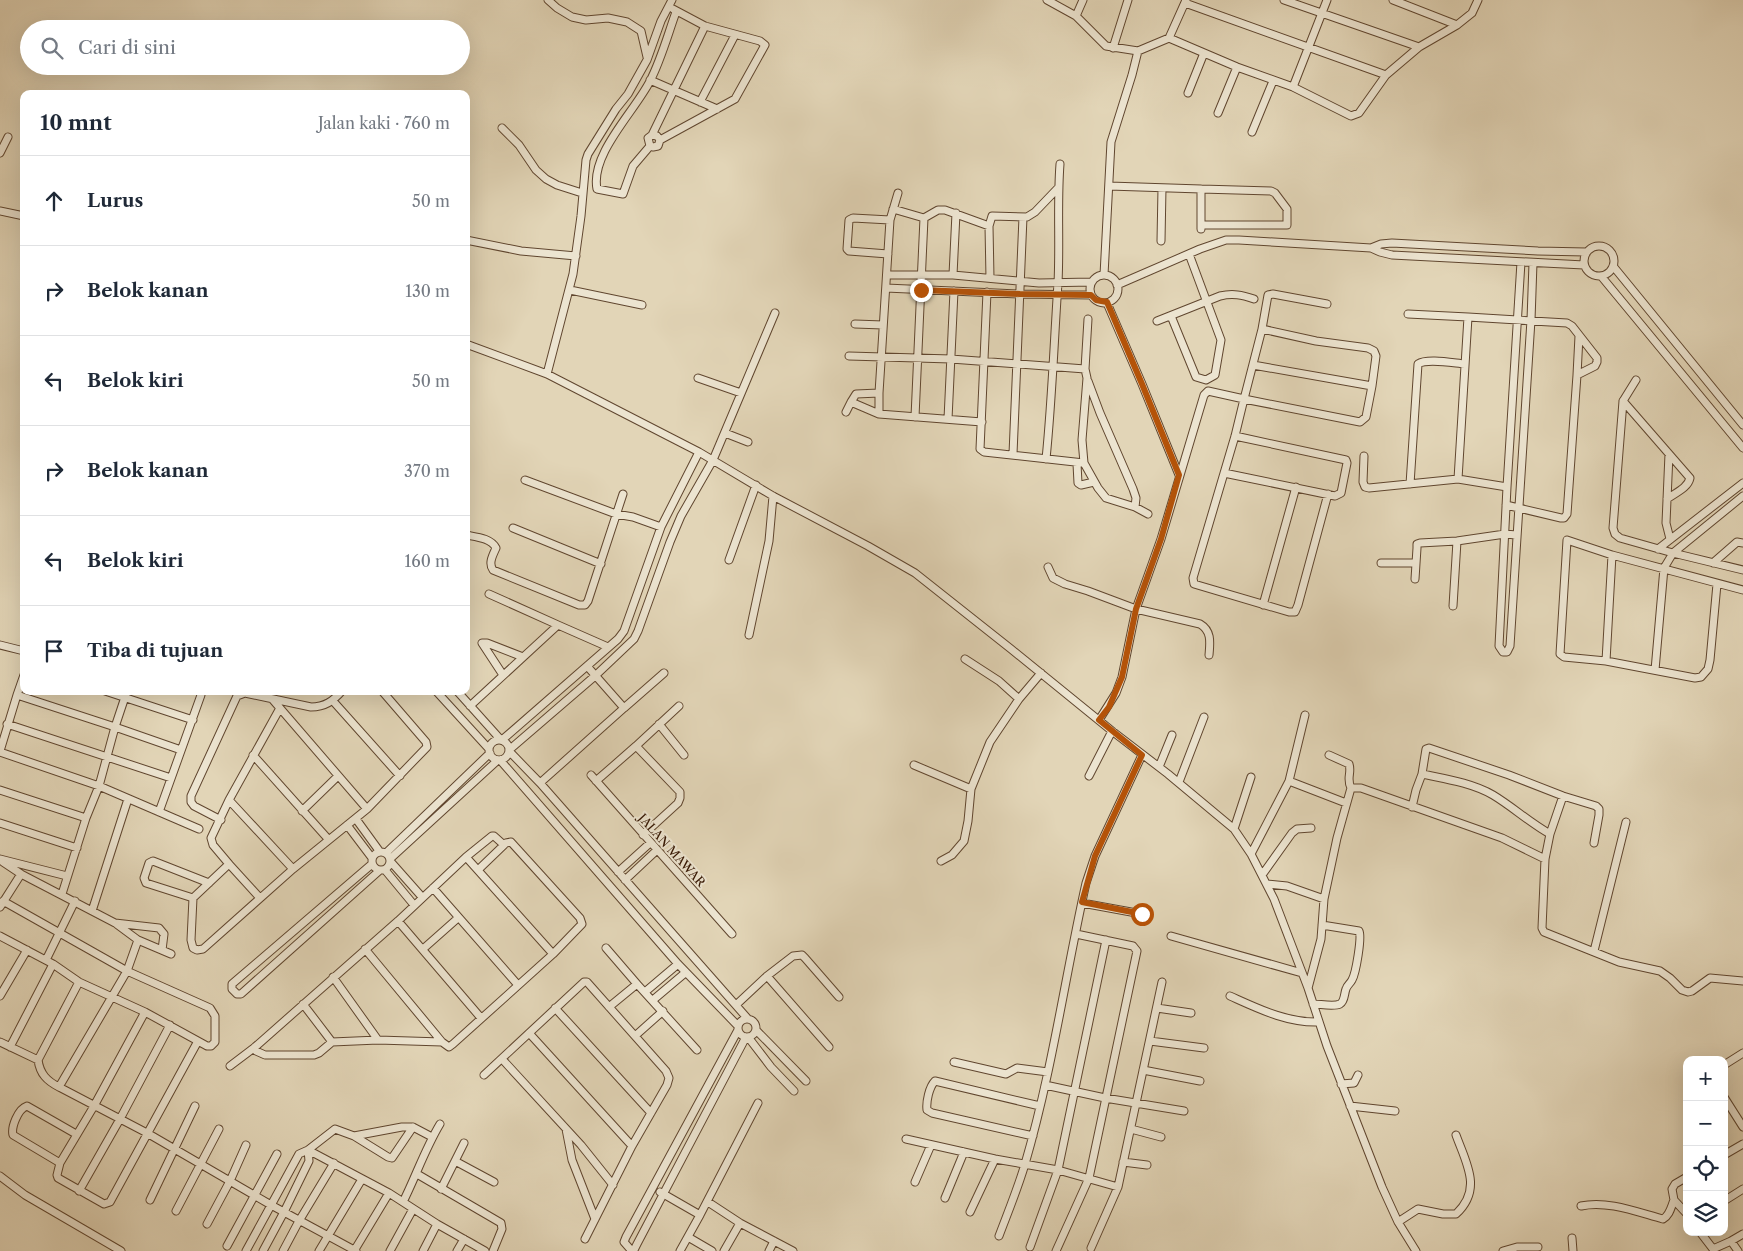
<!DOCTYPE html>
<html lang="id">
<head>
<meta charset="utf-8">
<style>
  :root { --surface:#fff; --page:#f6f6f7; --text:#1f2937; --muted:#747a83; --line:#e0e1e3 }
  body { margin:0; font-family:"Libre Caslon Text",serif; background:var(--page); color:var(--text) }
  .controls { position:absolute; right:15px; bottom:15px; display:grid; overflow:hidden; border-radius:10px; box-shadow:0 5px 20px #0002 }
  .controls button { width:45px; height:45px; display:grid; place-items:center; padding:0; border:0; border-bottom:1px solid var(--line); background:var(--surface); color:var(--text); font:25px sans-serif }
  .stop { position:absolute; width:15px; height:15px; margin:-11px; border:4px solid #b45309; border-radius:50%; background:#fff }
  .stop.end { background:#b45309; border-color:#fff; box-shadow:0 1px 5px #0008 }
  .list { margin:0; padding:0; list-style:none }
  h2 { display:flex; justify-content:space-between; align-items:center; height:65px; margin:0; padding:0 20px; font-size:21px }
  h2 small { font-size:16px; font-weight:400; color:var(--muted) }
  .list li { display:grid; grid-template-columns:32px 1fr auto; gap:15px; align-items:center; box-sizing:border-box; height:90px; padding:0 20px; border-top:1px solid var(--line) }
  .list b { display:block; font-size:19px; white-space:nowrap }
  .list em { font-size:16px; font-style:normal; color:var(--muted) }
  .icon { flex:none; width:28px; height:28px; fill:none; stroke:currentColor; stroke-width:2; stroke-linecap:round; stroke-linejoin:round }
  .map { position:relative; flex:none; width:1743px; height:1251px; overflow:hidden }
  .search { position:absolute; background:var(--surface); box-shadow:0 5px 20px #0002; left:20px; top:20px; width:450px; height:55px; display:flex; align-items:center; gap:12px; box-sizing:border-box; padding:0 18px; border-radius:28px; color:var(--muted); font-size:19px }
  .panel { position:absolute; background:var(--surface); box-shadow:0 5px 20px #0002; left:20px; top:90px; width:450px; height:605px; border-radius:10px }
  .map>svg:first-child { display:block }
</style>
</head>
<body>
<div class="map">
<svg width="1743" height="1251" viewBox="0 0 1743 1251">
  <rect width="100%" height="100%" fill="#e2d5b7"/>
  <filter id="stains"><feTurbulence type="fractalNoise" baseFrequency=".004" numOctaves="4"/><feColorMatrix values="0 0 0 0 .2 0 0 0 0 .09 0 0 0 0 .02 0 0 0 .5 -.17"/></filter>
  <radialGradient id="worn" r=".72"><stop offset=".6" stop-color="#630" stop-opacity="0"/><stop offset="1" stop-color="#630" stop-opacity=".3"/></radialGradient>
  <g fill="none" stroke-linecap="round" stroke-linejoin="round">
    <g stroke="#60462f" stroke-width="9">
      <path id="minor" d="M548,0L557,8L572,17L586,20L608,18L627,22L641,31L647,57
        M1047,0L1076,16L1106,46L1138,51L1169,38L1186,0
        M1284,0L1419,47
        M1393,0L1457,25
        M1185,3L1386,75
        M1076,16L1083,0
        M1169,38L1237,67L1293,87L1351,116L1359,113L1386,75L1419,47L1457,25L1472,13L1478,0
        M1113,48L1128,0
        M650,80L717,109
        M1293,87L1327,0
        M1188,93L1204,53
        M700,102L735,35
        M1218,113L1237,67
        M502,128L519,145L536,170L546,179L557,185L582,193
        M1252,132L1273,81
        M652,135L657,136L660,140L658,146L653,147L650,146L648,138L652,135L705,26
        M660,140L735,99L765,45L760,41L705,26L673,9
        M650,146L633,166L623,194L597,189C590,154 635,111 650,81C661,60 668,34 676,12
        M0,153L8,137
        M1109,186L1201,189
        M893,209L924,218L938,210H945L989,226
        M0,211L24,216
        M1201,229V189L1271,191L1275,193L1287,209V225H1201
        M466,240L521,251L576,256
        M1161,241L1162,188
        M1584 261a15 15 0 1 1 30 0a15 15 0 1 1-30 0Z
        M1371,248L1381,244L1392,243L1538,251L1586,252
        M888,254L849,251L847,249L849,220L853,218L890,220
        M1521,262L1507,487L1499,646L1503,652H1507L1510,646L1531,320L1533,263
        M1613,266L1743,425
        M887,275H953L1039,283L1092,282
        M953,275L956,213
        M1104,275L1111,142L1132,75L1138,51
        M1090 289a14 14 0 1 1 28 0a14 14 0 1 1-28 0Z
        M1601,276L1743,448
        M990,278L989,226L992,216L1027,217L1035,212L1058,188
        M1117,285L1200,249L1226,240H1239L1371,248L1380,252L1392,255L1584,265
        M886,288L1020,294L1091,295
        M570,290L642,305
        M987,292L980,449L984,452L1084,463
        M1107,303L1142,384L1179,475
        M1408,314L1468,317
        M1171,316L1196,377L1206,380L1215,375L1221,340L1189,254
        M1088,319L1085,369L1087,378L1082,440L1084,463L1098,488L1106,498L1135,507L1148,514
        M1157,321L1220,296C1233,293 1242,295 1254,299
        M855,324L883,325
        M1262,329L1316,341L1368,348L1374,351L1376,356L1372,386
        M466,344L547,374L699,452L773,496L868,546L915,573L1011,649L1112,731L1168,774L1234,829L1251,854L1274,899L1308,988L1327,1046L1382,1187L1398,1222L1416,1251
        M849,356L951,359L1085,369
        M1253,365L1372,386L1366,417L1360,422L1244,399L1235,436L1193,578L1194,584L1289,612H1295L1298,605L1328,494
        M547,374L573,274L581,216L586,160L588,154L616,109L628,94L647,60L661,21L672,0
        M1577,375L1579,336
        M698,378L741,393
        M1636,380L1623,401L1690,478C1688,488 1675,493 1667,499
        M1088,381L1100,413L1133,489L1136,498L1135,507
        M1623,401L1613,528L1615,534L1620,538L1673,553L1664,568L1655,670
        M851,402L879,414L982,422
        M846,412L851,402L856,394L879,393
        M879,414V393L890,220L898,193
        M915,417L924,218
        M948,419L954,291
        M725,433L748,442
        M1013,454L1023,217
        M1669,454L1666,523L1670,539
        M1364,456L1363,482L1365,487L1369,488L1458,479L1468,317L1567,323L1572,326L1597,358V362L1595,366L1577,375L1567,514L1564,518H1561L1506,505
        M1046,459C1052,400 1054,342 1058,283C1060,243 1057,204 1060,164
        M1077,464L1078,483L1081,485L1094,482
        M1224,473L1335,496L1341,493L1347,463L1346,460L1235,436
        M1458,479L1507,487
        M525,480L616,514L633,517L661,527
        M1410,484L1418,364C1427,358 1453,363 1465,364
        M513,528L601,564
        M466,535C476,537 491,538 496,548C493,555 488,563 493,570L579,605H585L588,601L623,494
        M1658,549L1743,483
        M1673,553L1743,496
        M1673,553L1743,570
        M729,560L756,485
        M1381,563H1415
        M1713,563L1737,542L1743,543
        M1048,567L1053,578L1065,584L1088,591L1136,609L1200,624C1212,631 1210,643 1209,655
        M1415,579L1417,548V544L1420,543L1457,541L1505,534L1516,535
        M1717,584L1710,660L1708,669L1701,677L1695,678L1606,661L1612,555L1743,590
        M489,594L558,625
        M1263,605L1296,487
        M1453,606L1457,541
        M749,635L769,541L773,496
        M0,645L24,651
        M965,659L999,681L1019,699
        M1606,661L1564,657L1560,654L1567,540L1612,555
        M503,675L482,643H487L523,657
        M105,691L193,720
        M127,691L115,727L181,750
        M436,691L489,749
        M457,691L501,740
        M17,695L24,675
        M333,701L400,776
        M470,706L558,625L608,647
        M624,708L664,673
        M1099,720L1116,693L1122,677L1136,609L1161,539L1204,395L1208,391L1244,399L1262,329L1268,295L1273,294L1327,304
        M7,724L171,778
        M659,724L684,755
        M502,740L587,666L618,639L624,631L661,527L699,452
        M489 750a10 10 0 1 1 20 0a10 10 0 1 1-20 0Z
        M636,746L680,792V798L678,803L643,835
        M509,750L595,676L634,639L638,631L670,542L681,516L713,460L775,313
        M0,751L17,695L115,727L99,786L86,818L62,894
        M509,751L540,783L748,1019
        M0,752L99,786L199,829
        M253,755L329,840
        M1329,755L1349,764C1352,773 1346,778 1351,788
        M500,760L678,964L738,1026
        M914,765L971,789
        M1159,767L1172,735
        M1422,774C1446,779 1472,783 1493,795C1513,807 1530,823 1550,834
        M591,775L732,934
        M1089,776L1112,731
        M596,781L636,746L679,706
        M1289,781L1346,803
        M1179,782L1204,717
        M540,783L624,708L587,666
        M0,790L86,818
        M1563,796L1550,834L1545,859L1542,928L1544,932L1619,962L1660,971L1670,978L1682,990L1688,992L1692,991L1710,978L1743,981
        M229,800L293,869
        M1412,807L1416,790L1422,774L1426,749L1429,748L1509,775L1563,796L1596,806L1599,809V815L1594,843
        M367,809L427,747L426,742L382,691
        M302,811L338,776
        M159,812L201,695V691
        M356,819L380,852
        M221,820L194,806L191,802V796L237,696L245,693L311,707C325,707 333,701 342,691
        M0,823L77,848
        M347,825L372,858
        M1234,829L1251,777
        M372 861a9 9 0 1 1 18 0a9 9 0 1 1-18 0Z
        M386,853L490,753
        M1251,854L1289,781L1305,715
        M466,857L492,836H494L504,845
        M0,859L67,876
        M390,859L498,760
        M941,861L952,855L964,841L968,821L971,789L990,742L1019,699L1041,673
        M3,862L21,874
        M391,862L422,897
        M229,864L213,845L211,838L229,800L280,708
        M372,864L232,984V989L237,994H241L379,871
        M385,870L414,905
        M618,872L650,843
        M1262,875L1292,833L1297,829L1311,828
        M625,880L657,850
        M1267,884L1287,886L1324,899
        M433,888L518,985
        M193,898L146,883L144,878L149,863L153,861L209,883
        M260,898L229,864L193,898L191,940L193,948L197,950L203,949L293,869L367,809L273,700
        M1082,903L1142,914
        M0,907L21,874L115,923L138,940L171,954
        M92,911L128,799
        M398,921L481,1018
        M115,923L159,928L164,934L162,950
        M0,936L53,964L79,982L145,1012L207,1046H211L215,1042V1016L210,1008L127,971L3,901
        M1171,936L1302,973
        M138,940L127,971L59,1087L147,1133L271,1205L356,1251
        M606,948L637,984L609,1007
        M365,949L442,1042
        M423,949L458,918
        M1594,951L1626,822
        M46,960L75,901
        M767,976L829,1047
        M333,977L378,1040
        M637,984L697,1050
        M1308,988L1321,939L1324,899L1337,838L1351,788H1361L1502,838L1545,859
        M645,992L678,964
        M0,996L27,950
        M1230,996C1259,1009 1287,1023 1319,1022
        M653,1000L685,973
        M303,1004L332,1042L378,1040L442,1042L449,1047L453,1044L553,954L582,924L580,918L511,842L506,843L479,869
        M1313,1004C1320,1004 1334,1007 1340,1004C1345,1001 1344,994 1346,989C1347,985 1350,984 1352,980C1356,973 1362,937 1359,931L1322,925
        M736,1005L767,976L793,956L802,955L805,958L839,997
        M555,1008L651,1113
        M1157,1008L1191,1013
        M145,1012L94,1106L60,1163L57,1175L58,1178L104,1204L110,1202L198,1041
        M738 1028a9 9 0 1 1 18 0a9 9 0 1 1-18 0Z
        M738,1030L626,1237L624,1242L631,1250H634L637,1244L746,1037
        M756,1030L806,1081
        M529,1033L632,1146
        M635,1036L663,1011
        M748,1037L771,1067L794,1091
        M1150,1041L1204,1048
        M0,1042L38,1060
        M10,1047L53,964
        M255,1047L256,1051L265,1055H314L319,1053L332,1042
        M502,1059L581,1145L613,1185
        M954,1062L1006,1074L1017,1068L1048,1072
        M1724,1065L1743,1053
        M230,1066L255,1047L398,921L466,857L553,954
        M1143,1070L1200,1081
        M484,1075L584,982H587L666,1071L669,1078L667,1085L632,1146L585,1239
        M1341,1084L1354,1083L1358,1075
        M1045,1085L1105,1098L1184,1111
        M59,1087C47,1081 40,1074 38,1060L79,982
        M1724,1097L1743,1127
        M1350,1106L1395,1111
        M566,1129L572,1160L595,1219
        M1131,1129L1161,1137
        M354,1136L388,1157L392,1158L413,1127
        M1033,1136L932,1113L927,1110C926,1102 929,1087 935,1081L1040,1106
        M906,1139L995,1159L1058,1170L1118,1187
        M308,1150L389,1193L437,1224L485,1251
        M1724,1155L1743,1144
        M455,1161L494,1182
        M1123,1162L1147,1165
        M60,1163L13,1135C11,1127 18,1109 27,1106L76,1134
        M417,1174L501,1223L502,1229L493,1251
        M0,1176L25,1195L121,1251
        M1687,1177L1675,1184L1672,1189L1674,1200L1687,1214
        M915,1182L931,1145
        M441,1189L464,1143
        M79,1191L120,1119L170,1025
        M660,1192L700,1215L680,1251
        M945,1198L964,1152
        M150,1200L195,1106
        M1724,1201L1743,1189
        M403,1202C416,1176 425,1149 440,1124
        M708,1202L740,1223L793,1251
        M1581,1206C1607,1200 1637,1212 1663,1219C1670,1215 1671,1207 1674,1200
        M176,1211L219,1129
        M970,1212L995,1159
        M700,1215L758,1103
        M1398,1222L1418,1209L1443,1214H1456C1483,1189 1466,1163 1456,1135
        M207,1224L230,1181L246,1145
        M1700,1232L1713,1249L1731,1241
        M999,1236C1008,1212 1018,1188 1025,1164C1052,1072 1065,977 1086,883L1095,856L1142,755
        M688,1237L712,1251
        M1572,1238L1573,1251
        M227,1246L277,1154
        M1030,1247L1058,1170L1106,940
        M1091,1248L1118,1187L1162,982
        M246,1251L299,1154L308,1150L335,1129L354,1136L402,1127H413L432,1137
        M263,1251L284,1212L309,1161L308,1150
        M283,1251L299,1221L334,1163
        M319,1251L362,1179
        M354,1251L389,1193
        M390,1251L413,1209
        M423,1251L437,1224
        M457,1251L464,1239
        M724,1251L740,1223
        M769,1251L774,1241
        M1056,1251L1089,1178L1137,951L1133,946L1076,934
        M1503,1251L1517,1247H1538
        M1738,1251L1731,1241L1743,1234"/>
    </g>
    <use href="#minor" stroke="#ece4d0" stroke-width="7"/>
  </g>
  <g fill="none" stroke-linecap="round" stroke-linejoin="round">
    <path stroke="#b45309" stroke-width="6" d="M921,290L1020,294L1091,295L1096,300L1107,302L1142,384L1179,475L1161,539L1136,609L1122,677L1109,707L1099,720L1142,755L1095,856L1082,902L1142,914"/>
  </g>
  <g text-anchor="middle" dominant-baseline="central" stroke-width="4" stroke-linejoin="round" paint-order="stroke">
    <g font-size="12" fill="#351602" stroke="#ece4d0">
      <text transform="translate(672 850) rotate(48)">JALAN MAWAR</text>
    </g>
  </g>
  <rect width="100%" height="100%" filter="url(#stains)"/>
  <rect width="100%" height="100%" fill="url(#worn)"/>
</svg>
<div class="controls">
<button>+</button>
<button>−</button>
<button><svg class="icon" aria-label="locate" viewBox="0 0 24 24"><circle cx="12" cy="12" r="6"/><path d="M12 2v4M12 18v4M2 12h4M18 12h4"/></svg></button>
<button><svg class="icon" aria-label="layers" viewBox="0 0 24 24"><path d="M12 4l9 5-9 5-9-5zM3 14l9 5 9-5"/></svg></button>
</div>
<div class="stop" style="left:1142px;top:914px"></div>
<div class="stop end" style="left:921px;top:290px"></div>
<div class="search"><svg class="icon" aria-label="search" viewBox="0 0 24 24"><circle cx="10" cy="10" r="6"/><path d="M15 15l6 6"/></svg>Cari di sini</div>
<section class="panel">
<h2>10 mnt<small>Jalan kaki · 760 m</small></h2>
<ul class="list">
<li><svg class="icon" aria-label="ahead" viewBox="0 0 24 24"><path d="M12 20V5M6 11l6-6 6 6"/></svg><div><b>Lurus</b></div><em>50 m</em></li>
<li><svg class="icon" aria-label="right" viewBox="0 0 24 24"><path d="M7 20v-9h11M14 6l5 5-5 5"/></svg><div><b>Belok kanan</b></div><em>130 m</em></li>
<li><svg class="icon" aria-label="left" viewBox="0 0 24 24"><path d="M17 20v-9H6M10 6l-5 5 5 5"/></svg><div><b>Belok kiri</b></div><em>50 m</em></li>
<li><svg class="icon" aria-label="right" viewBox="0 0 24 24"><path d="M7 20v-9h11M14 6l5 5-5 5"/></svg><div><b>Belok kanan</b></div><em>370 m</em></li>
<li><svg class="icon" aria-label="left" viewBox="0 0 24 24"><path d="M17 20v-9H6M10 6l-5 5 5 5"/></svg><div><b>Belok kiri</b></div><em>160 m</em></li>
<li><svg class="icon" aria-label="arrive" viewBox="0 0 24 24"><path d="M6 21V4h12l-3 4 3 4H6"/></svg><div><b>Tiba di tujuan</b></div></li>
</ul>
</section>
</div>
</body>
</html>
